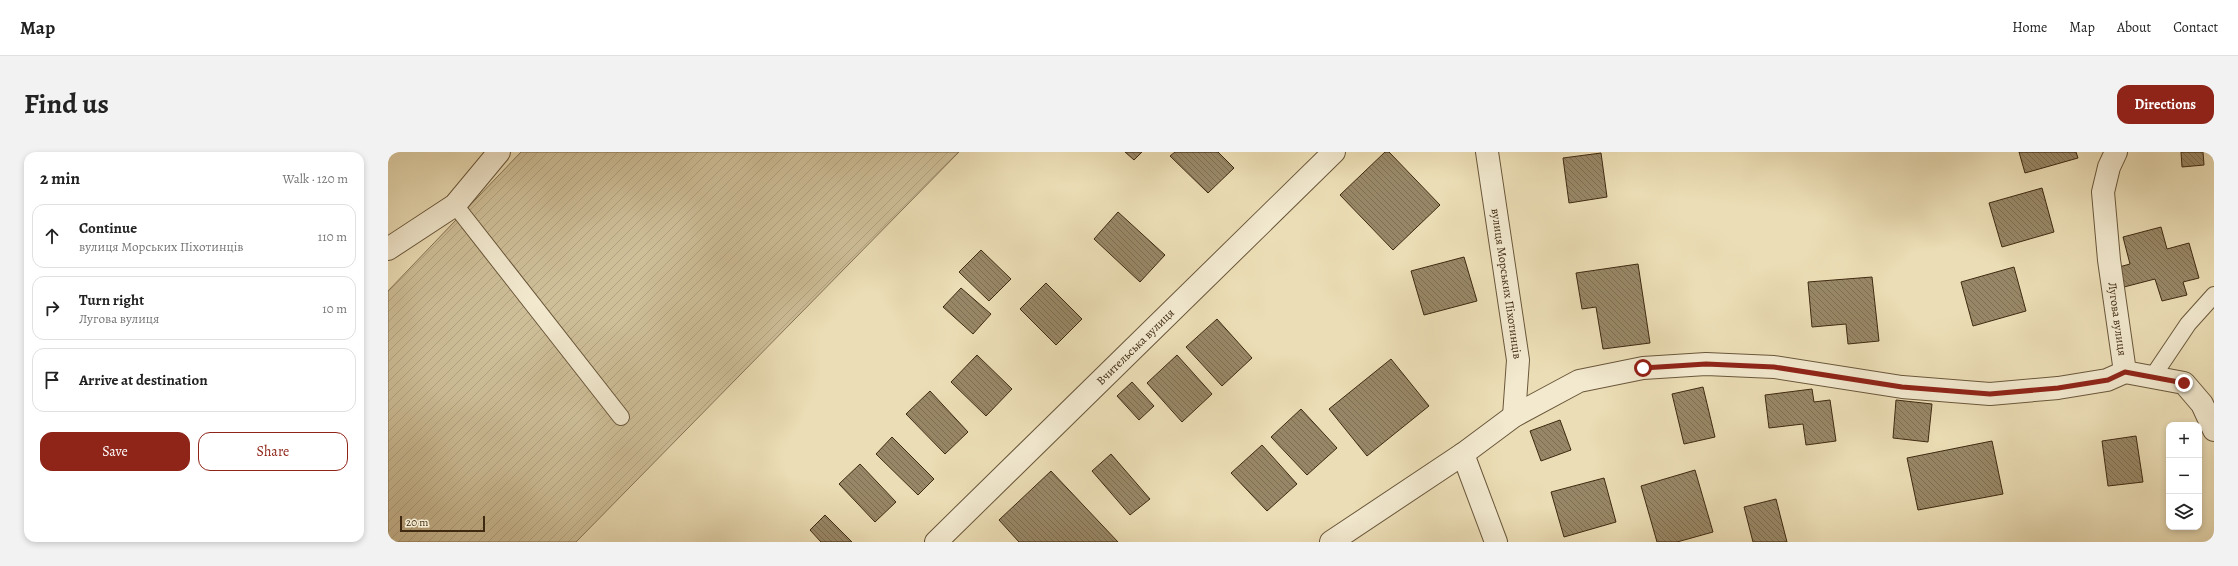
<!DOCTYPE html>
<html lang="en">
<head>
<meta charset="utf-8">
<style>
  :root { --surface:#fff; --page:#f2f2f2; --text:#222; --muted:#767676; --line:#e0e0e0; --accent:#8f2418 }
  body { margin:0; font-family:Alegreya,serif; background:var(--page); color:var(--text) }
  .controls { position:absolute; right:12px; bottom:12px; display:grid; overflow:hidden; border-radius:8px; box-shadow:0 2px 6px #0003 }
  .controls button { width:36px; height:36px; display:grid; place-items:center; padding:0; border:0; border-bottom:1px solid var(--line); background:var(--surface); color:var(--text); font:20px sans-serif }
  .scale { position:absolute; left:12px; bottom:10px; width:85px; box-sizing:border-box; padding-left:4px; border:2px solid #3f2a11; border-top:0; font-size:11px; line-height:14px; white-space:nowrap; color:#3f2a11; -webkit-text-stroke:3px #f2e9cf; paint-order:stroke }
  .stop { position:absolute; width:12px; height:12px; margin:-9px; border:3px solid #8f2418; border-radius:50%; background:#fff }
  .stop.end { background:#8f2418; border-color:#fff; box-shadow:0 1px 4px #0008 }
  .list { margin:0; padding:0; list-style:none }
  h2 { display:flex; justify-content:space-between; align-items:center; height:52px; margin:0; padding:0 16px; font-size:17px }
  h2 small { font-size:13px; font-weight:400; color:var(--muted) }
  .list li { display:grid; grid-template-columns:26px 1fr auto; gap:12px; align-items:center; box-sizing:border-box; height:64px; margin:0 8px 8px; padding:0 8px; border:1px solid var(--line); border-radius:12px }
  .list b { display:block; font-size:15px; white-space:nowrap }
  .list p { margin:0; font-size:13px; white-space:nowrap; color:var(--muted) }
  .list em { font-size:13px; font-style:normal; color:var(--muted) }
  .actions { display:flex; gap:8px; padding:12px 16px }
  .actions a { flex:1; padding:9px 0; border:1px solid var(--accent); border-radius:12px; text-align:center; font-size:14px; color:var(--accent) }
  .actions .main { background:var(--accent); color:#fff }
  .icon { flex:none; width:22px; height:22px; fill:none; stroke:currentColor; stroke-width:2; stroke-linecap:round; stroke-linejoin:round }
  .map { position:relative; flex:none; width:1826px; height:390px; overflow:hidden; border-radius:12px }
  header { display:flex; align-items:center; gap:24px; box-sizing:border-box; height:56px; padding:0 20px; background:var(--surface); border-bottom:1px solid var(--line) }
  header strong { font-size:19px }
  nav { display:flex; gap:22px; margin-inline-start:auto; font-size:14px }
  .intro { display:flex; align-items:center; justify-content:space-between; box-sizing:border-box; height:96px; padding:0 24px }
  h1 { margin:0; font-size:28px }
  .button { padding:10px 18px; border-radius:12px; background:var(--accent); color:#fff; font-size:14px; font-weight:700 }
  main { display:flex; gap:24px; padding:0 24px }
  aside { flex:1; background:var(--surface); border-radius:12px; box-shadow:0 2px 6px #0003 }
  .map>svg:first-child { display:block }
</style>
</head>
<body>
<header>
<strong>Map</strong>
<nav><a>Home</a><a>Map</a><a>About</a><a>Contact</a></nav>
</header>
<div class="intro"><h1>Find us</h1><a class="button">Directions</a></div>
<main>
<aside>
<h2>2 min<small>Walk · 120 m</small></h2>
<ul class="list">
<li><svg class="icon" aria-label="ahead" viewBox="0 0 24 24"><path d="M12 20V5M6 11l6-6 6 6"/></svg><div><b>Continue</b><p>вулиця Морських Піхотинців</p></div><em>110 m</em></li>
<li><svg class="icon" aria-label="right" viewBox="0 0 24 24"><path d="M7 20v-9h11M14 6l5 5-5 5"/></svg><div><b>Turn right</b><p>Лугова вулиця</p></div><em>10 m</em></li>
<li><svg class="icon" aria-label="arrive" viewBox="0 0 24 24"><path d="M6 21V4h12l-3 4 3 4H6"/></svg><div><b>Arrive at destination</b></div></li>
</ul>
<div class="actions"><a class="main">Save</a><a>Share</a></div>
</aside>
<div class="map">
<svg width="1826" height="390" viewBox="0 0 1826 390">
  <defs>
    <pattern id="garden-furrows" width="10" height="10" patternUnits="userSpaceOnUse"><rect width="10" height="10" fill="#cebf99"/><path d="M-1 1l2-2M0 10L10 0M9 11l2-2" fill="none" stroke="#b2a483"/></pattern>
    <pattern id="building-back-hatch" width="6" height="6" patternUnits="userSpaceOnUse"><rect width="6" height="6" fill="#988766"/><path d="M-1 5l2 2M0 0l6 6M5-1l2 2" fill="none" stroke="#7d6f53"/></pattern>
  </defs>
  <rect width="100%" height="100%" fill="#ebddb5"/>
  <filter id="stains"><feTurbulence type="fractalNoise" baseFrequency=".005" numOctaves="4"/><feColorMatrix values="0 0 0 0 .2 0 0 0 0 .09 0 0 0 0 .02 0 0 0 .5 -.17"/></filter>
  <radialGradient id="worn" r=".72"><stop offset=".6" stop-color="#630" stop-opacity="0"/><stop offset="1" stop-color="#630" stop-opacity=".3"/></radialGradient>
  <path fill="url(#garden-furrows)" stroke="#867455" d="M133,0H571L188,390H0V139Z"/>
  <path fill="url(#building-back-hatch)" stroke="#3f2a11" d="M737,0H754L746,8Z
    M787,0H830L846,16L820,41L782,4Z
    M997,0H1001L1052,53L1005,98L952,43Z
    M1631,0H1688L1690,6L1637,21Z
    M1793,0H1815L1816,13L1794,15Z
    M1213,1L1219,45L1181,51L1175,6Z
    M1654,36L1666,80L1614,95L1601,51Z
    M730,60L777,103L752,130L706,87Z
    M1773,75L1779,97L1801,91L1811,126L1795,130L1799,143L1774,149L1767,127L1736,135L1731,115L1742,112L1735,85Z
    M593,98L623,127L601,149L571,120Z
    M1076,105L1089,149L1036,163L1023,119Z
    M1250,112L1262,191L1215,197L1208,155L1194,157L1188,121Z
    M1626,115L1638,159L1585,174L1573,130Z
    M1484,125L1491,189L1460,192L1458,172L1424,175L1420,130Z
    M658,131L694,167L668,193L632,157Z
    M573,136L603,162L585,182L555,155Z
    M829,167L864,206L834,234L798,195Z
    M589,203L624,237L598,264L563,230Z
    M789,203L824,242L794,270L759,231Z
    M1003,207L1041,254L979,304L941,257Z
    M744,230L766,254L751,268L729,244Z
    M1315,235L1327,285L1296,292L1284,242Z
    M1424,237L1426,250L1442,248L1448,289L1418,293L1415,272L1381,276L1377,243Z
    M542,239L580,280L557,302L518,262Z
    M1508,248L1544,252L1540,290L1505,286Z
    M913,257L949,296L919,323L883,285Z
    M1172,268L1183,298L1153,309L1142,279Z
    M1748,284L1755,330L1720,334L1714,289Z
    M504,285L546,327L530,343L488,302Z
    M1604,289L1615,342L1530,358L1519,306Z
    M874,293L909,332L879,359L843,321Z
    M723,302L762,347L742,363L704,319Z
    M472,312L508,350L487,370L451,332Z
    M1307,318L1325,380L1289,390H1269L1253,334Z
    M663,319L730,390H631L611,368Z
    M1216,326L1228,370L1176,385L1163,340Z
    M1388,347L1399,390H1365L1356,355Z
    M437,363L464,390H433L422,378Z"/>
  <g fill="none" stroke-linecap="round" stroke-linejoin="round">
    <g stroke="#6a573a" stroke-width="18">
      <path id="service" d="M67,53L233,265
        M1765,224L1800,172L1826,143"/>
    </g>
    <g stroke="#6a573a" stroke-width="24">
      <g id="minor">
        <path id="s1" d="M1099,0L1130,208L1126,264"/>
        <path id="s2" d="M1728,0L1721,15L1715,40L1721,108L1737,220L1796,231L1814,252L1826,278"/>
        <path d="M0,97L67,53L111,0"/>
        <path d="M1075,302L1108,390"/>
        <path id="s3" d="M548,390L946,0"/>
        <path d="M943,390L1075,302L1126,264L1191,229L1255,216L1318,212L1386,215L1514,235L1602,242L1670,236L1719,228L1737,220"/>
      </g>
    </g>
    <use href="#service" stroke="#f2e9cf" stroke-width="16"/>
    <use href="#minor" stroke="#f2e9cf" stroke-width="22"/>
  </g>
  <g fill="none" stroke-linecap="round" stroke-linejoin="round">
    <path stroke="#8f2418" stroke-width="5" d="M1255,216L1318,212L1386,215L1514,235L1602,242L1670,236L1720,228L1737,220L1796,231"/>
  </g>
  <g text-anchor="middle" dominant-baseline="central" stroke-width="3" stroke-linejoin="round" paint-order="stroke">
    <g font-size="12" fill="#3f2a11" stroke="#f2e9cf">
      <text stroke="none"><textPath href="#s1" startOffset="133">вулиця Морських Піхотинців</textPath></text>
      <text stroke="none"><textPath href="#s2" startOffset="170">Лугова вулиця</textPath></text>
      <text stroke="none"><textPath href="#s3" startOffset="279">Вчительська вулиця</textPath></text>
    </g>
  </g>
  <rect width="100%" height="100%" filter="url(#stains)"/>
  <rect width="100%" height="100%" fill="url(#worn)"/>
</svg>
<div class="controls">
<button>+</button>
<button>−</button>
<button><svg class="icon" aria-label="layers" viewBox="0 0 24 24"><path d="M12 4l9 5-9 5-9-5zM3 14l9 5 9-5"/></svg></button>
</div>
<div class="scale">20 m</div>
<div class="stop" style="left:1255px;top:216px"></div>
<div class="stop end" style="left:1796px;top:231px"></div>
</div>
</main>
</body>
</html>
